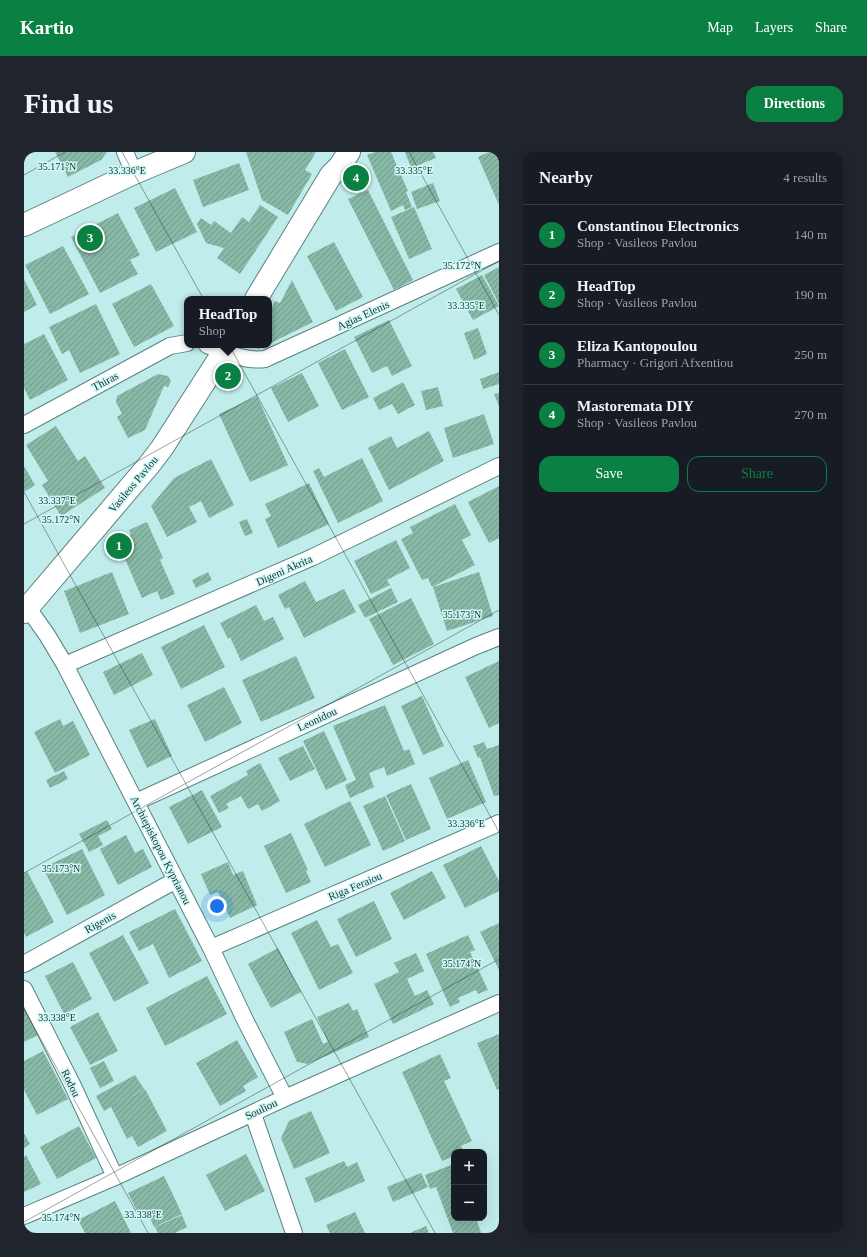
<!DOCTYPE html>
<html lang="en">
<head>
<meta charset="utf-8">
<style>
  :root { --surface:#171b24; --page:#20242c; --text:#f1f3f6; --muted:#9ea1a6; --line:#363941; --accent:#0b8043 }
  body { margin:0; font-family:Georgia,serif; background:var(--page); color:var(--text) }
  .controls { position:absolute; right:12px; bottom:12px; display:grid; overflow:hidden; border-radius:8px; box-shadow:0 4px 16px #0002 }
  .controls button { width:36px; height:36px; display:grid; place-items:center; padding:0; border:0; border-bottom:1px solid var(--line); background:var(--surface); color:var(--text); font:20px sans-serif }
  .you { position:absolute; left:193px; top:754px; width:14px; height:14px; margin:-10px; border:3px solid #fff; border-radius:50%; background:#1a73e8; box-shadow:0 0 0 6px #1a73e833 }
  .badge { display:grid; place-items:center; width:26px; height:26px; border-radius:50%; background:var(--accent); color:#fff; font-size:13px; font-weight:700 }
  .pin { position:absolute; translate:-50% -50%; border:2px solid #fff; box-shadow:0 1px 4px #0006 }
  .popup { position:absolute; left:160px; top:144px; width:88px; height:52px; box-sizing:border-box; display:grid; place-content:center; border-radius:8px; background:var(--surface); filter:drop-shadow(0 1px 3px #0005); font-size:13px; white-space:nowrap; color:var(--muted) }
  .popup b { font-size:15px; color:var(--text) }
  .popup::after { content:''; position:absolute; left:50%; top:100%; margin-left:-8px; border:8px solid transparent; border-top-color:var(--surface) }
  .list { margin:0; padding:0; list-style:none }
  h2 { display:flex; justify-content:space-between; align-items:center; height:52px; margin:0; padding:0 16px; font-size:17px }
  h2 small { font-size:13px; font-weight:400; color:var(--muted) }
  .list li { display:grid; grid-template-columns:26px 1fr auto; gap:12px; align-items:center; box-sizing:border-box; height:60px; padding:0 16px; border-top:1px solid var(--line) }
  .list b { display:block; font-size:15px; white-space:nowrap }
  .list p { margin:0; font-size:13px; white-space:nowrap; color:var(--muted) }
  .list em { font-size:13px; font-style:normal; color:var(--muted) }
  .actions { display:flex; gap:8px; padding:12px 16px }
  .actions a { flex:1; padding:9px 0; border:1px solid var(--accent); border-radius:12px; text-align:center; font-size:14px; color:var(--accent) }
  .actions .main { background:var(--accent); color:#fff }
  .map { position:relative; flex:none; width:475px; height:1081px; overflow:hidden; border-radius:12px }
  header { display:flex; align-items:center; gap:24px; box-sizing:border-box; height:56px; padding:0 20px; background:var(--accent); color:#fff }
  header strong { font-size:19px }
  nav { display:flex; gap:22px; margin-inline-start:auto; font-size:14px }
  .intro { display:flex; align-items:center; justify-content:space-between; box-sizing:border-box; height:96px; padding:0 24px }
  h1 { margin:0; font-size:28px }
  .button { padding:10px 18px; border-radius:12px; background:var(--accent); color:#fff; font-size:14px; font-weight:700 }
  main { display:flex; gap:24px; padding:0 24px }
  aside { flex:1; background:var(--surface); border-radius:12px; box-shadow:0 4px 16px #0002 }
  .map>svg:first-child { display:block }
</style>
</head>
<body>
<header>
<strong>Kartio</strong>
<nav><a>Map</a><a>Layers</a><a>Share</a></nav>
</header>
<div class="intro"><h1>Find us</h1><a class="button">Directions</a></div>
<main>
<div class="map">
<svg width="475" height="1081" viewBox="0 0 475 1081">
  <defs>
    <pattern id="building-hatch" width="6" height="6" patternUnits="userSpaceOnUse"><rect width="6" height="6" fill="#87b9a6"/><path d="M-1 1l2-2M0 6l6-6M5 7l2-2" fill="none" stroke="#6e9788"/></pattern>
  </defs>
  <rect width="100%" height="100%" fill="#c0edeb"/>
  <path fill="url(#building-hatch)" d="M31,0H83L77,8L44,25Z
    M222,0H292L281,18L288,22L264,63L238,48Z
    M351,0H367L384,39L382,40L388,55L381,58L379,53L367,59L343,3Z
    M381,0H409L412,6L387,16Z
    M465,0H475V53L454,5Z
    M215,11L225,38L179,55L169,28Z
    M409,31L416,49L393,57L387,40Z
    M151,36L173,80L132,100L110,56Z
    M344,38L389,128L370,138L324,47Z
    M236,53L254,65L216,122L193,106L200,96L182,91L173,72L177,66L187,73L190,69L207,81L218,65L225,70Z
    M390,55L408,97L385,107L367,65Z
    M94,61L116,103L106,108L114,122L76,141L47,85Z
    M310,90L339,145L312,159L283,104Z
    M39,94L65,142L26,162L1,113Z
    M475,115V152L460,123Z
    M458,123L475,154L449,168L432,137Z
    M0,127L13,153L0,160Z
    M268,128L289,170L245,192V161L251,149L256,151Z
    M127,132L150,174L110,195L88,152Z
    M72,152L96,202L56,221L45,198L38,202L25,175Z
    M365,168L388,214L368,224L363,214L348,221L330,185Z
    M454,176L463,202L450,208L440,181Z
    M20,182L44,228L6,248L0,236V192Z
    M230,193H243L234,197Z
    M321,197L345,245L318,258L294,211Z
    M475,220V232L459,237L456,227Z
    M278,221L295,254L264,270L247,236Z
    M134,222L144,224L147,229L144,235L140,234L121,278L104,286L93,265L98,262L92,250L93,244Z
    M379,230L391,253L374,262L368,252L355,258L349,246Z
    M414,235L419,254L402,258L397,239Z
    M475,241V254L470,242Z
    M233,244L264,313L226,330L195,262Z
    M460,262L470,292L429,306L420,276Z
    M32,274L54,309L61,304L81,336L37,364L18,333L24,329L2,293Z
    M405,279L420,309L365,338L344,296L367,284L373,296Z
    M338,306L359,349L314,371L289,319L295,316L300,325Z
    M187,307L210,353L185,366L177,349L165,355L173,370L143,385L127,354L150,326Z
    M0,314L11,333L0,340Z
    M285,331L305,372L254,396L241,367L247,364L241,352Z
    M475,334V386L465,391L444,350Z
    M431,352L447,383L438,388L451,413L408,435L404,426L398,428L377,387L389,381L386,375Z
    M223,367L229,381L221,384L215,370Z
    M123,370L139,406L136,408L151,442L137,448L133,439L118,446L95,393L102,390L100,386L107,383L105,378Z
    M372,388L386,416L363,428L366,433L347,442L330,409Z
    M88,420L105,462L56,481L40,439Z
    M184,420L188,428L172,436L168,428Z
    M455,420L469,464L423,479L409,435Z
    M281,429L292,450L320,437L332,460L280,486L265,455L261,457L254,443Z
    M367,436L374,450L341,466L334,453Z
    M387,446L410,492L369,513L345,467Z
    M232,453L240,469L249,465L260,487L217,509L206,485L204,487L196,471Z
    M180,473L201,515L157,537L137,495Z
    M118,501L129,523L90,543L79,520Z
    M272,504L291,546L237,570L218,528Z
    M475,509V571L465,576L441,525Z
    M200,535L218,571L181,590L163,553Z
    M398,544L420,594L399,603L377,554Z
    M361,553L380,599L385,597L391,612L363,624L360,615L345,621L350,635L326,646L321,633L332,628L309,574Z
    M36,567L39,574L49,569L66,603L31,621L10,580Z
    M131,567L148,604L123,616L105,578Z
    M300,579L323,628L302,638L279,589Z
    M460,590L463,597L475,593V643L470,644L456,605L454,606L449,594Z
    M279,594L291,617L266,629L254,606Z
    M444,608L462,650L423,667L405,626Z
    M236,611L256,649L238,659L234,652L224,657L217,644L202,652L205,656L195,661L186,644L224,623L222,619Z
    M40,619L44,627L26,636L22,628Z
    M387,632L407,677L382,688L362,643Z
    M178,638L198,675L164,692L145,655Z
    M361,644L381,689L359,699L339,654Z
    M326,649L347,693L301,715L280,672Z
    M83,668L88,677L74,684L79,693L65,700L55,682Z
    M267,681L284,718L282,719L287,730L262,741L240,694Z
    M102,683L111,701L119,697L128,715L94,733L76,697Z
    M457,694L475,729V739L441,756L419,713Z
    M58,697L81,743L43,763L19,716Z
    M204,710L209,723L219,719L233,753L206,766L194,740L186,743L177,722Z
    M3,719L30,770L2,785L0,781V721Z
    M408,719L422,746L380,768L366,741Z
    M350,749L368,787L332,805L313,767Z
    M151,757L178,809L145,826L129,792L115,799L105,780Z
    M293,768L307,795L314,792L329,821L295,838L267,781Z
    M475,771V818L456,780Z
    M99,783L125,831L90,850L65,801Z
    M444,783L451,798L446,800L464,838L454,842L452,838L434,846L436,850L426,855L402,802Z
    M254,796L277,840L247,856L224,812Z
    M392,801L400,819L383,827L391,844L403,838L410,852L369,872L350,832L375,820L370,811Z
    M49,810L68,847L40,862L21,824Z
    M183,824L203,862L141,894L122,856Z
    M325,851L329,859L333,857L345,885L284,912L273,910L260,880L288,867L299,892L304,890L293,865Z
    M0,856L14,883L0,890Z
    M74,860L94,899L66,913L46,875Z
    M475,882V937L473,938L453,891Z
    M213,888L234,925L219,934L222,939L196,954L172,911Z
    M19,899L44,947L13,963L0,938V909Z
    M416,902L427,926L420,929L448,989L437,994L440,1000H430V1004L418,1009L378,920Z
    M80,909L90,929L76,936L66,916Z
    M111,923L120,937L101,948L121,937L143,979L114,995L108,984L103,987L87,955L80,959L72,944Z
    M287,959L306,1001L270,1017L257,986L265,969Z
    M55,974L72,1006L33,1027L16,995Z
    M0,981L6,992L0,996Z
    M222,1002L241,1039L201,1059L182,1023Z
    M2,1003L17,1032L0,1040V1005Z
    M320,1009L323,1015L333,1010L341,1029L291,1051L281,1026Z
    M430,1012V1066H452L457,1081H429L412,1035L406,1037L401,1023Z
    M397,1021L404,1035L369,1050L363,1035Z
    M140,1024L158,1062L130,1075L123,1059L115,1063L104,1041Z
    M91,1049L107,1081H61L54,1068Z
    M331,1060L341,1081H306L302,1073Z
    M158,1063L163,1075L151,1081H134L131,1075Z
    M402,1074L405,1081H386Z"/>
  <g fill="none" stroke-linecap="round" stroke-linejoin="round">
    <g stroke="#598280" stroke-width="18">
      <path id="street" d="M101,0L110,21
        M183,193C201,200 221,210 241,207L475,100
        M0,273L146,194L163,191
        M4,456L23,483L41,513L187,796L221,868L261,946
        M41,513L289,405L475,314
        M112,650L452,494L475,485
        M187,796L475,671
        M0,812L152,728
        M0,837L49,934L91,1025
        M229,962L270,1081
        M0,1064L91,1025L261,946L475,851"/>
    </g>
    <g stroke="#598280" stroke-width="24">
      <path id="secondary" d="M232,147L307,23L316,14L325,0
        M0,460L125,313L138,296L204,193"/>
    </g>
    <g stroke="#598280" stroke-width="24">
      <path id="primary" d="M0,73L110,21L160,0"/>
    </g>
    <use href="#street" stroke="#fff" stroke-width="16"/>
    <use href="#secondary" stroke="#fff" stroke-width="22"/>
    <use href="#primary" stroke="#fff" stroke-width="22"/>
  </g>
  <path fill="none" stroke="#223433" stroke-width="1" stroke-opacity="0.45" d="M98,0L475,680M385,0L475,163M0,23L41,0M0,340L411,1081M0,372L475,109M0,721L475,458M0,857L124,1081M0,1070L475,807"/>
  <g text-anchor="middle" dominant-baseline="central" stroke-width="3" stroke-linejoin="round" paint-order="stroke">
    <g font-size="11" fill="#223433" stroke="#cdfaf8">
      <text transform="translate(339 163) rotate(-25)">Agias Elenis</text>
      <text transform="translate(81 229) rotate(-28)">Thiras</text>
      <text transform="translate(109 332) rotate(-50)">Vasileos Pavlou</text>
      <text transform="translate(260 418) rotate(-24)">Digeni Akrita</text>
      <text transform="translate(293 567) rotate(-25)">Leonidou</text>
      <text transform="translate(137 698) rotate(63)">Archiepiskopou Kyprianou</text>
      <text transform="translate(331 734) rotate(-23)">Riga Feraiou</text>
      <text transform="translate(76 770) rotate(-29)">Rigenis</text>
      <text transform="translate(47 931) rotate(64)">Rodou</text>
      <text transform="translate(237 957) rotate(-26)">Souliou</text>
    </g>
  </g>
  <g font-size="10" text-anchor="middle" fill="#223433" stroke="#cdfaf8" stroke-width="3" stroke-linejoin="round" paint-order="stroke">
    <text x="33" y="18">35.171°N</text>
    <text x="103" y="22">33.336°E</text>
    <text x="390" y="22">33.335°E</text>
    <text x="438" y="117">35.172°N</text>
    <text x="442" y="157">33.335°E</text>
    <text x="33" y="352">33.337°E</text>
    <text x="37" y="371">35.172°N</text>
    <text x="438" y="466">35.173°N</text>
    <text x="442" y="675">33.336°E</text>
    <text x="37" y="720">35.173°N</text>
    <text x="438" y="815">35.174°N</text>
    <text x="33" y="869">33.338°E</text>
    <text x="119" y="1066">33.338°E</text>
    <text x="37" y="1069">35.174°N</text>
  </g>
</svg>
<div class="controls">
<button>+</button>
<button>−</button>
</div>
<div class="you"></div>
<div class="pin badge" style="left:95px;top:394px">1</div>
<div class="pin badge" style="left:204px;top:224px">2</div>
<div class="popup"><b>HeadTop</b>Shop</div>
<div class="pin badge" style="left:66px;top:86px">3</div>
<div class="pin badge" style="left:332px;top:26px">4</div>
</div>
<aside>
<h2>Nearby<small>4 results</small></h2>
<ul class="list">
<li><span class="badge">1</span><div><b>Constantinou Electronics</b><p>Shop · Vasileos Pavlou</p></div><em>140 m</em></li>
<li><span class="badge">2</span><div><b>HeadTop</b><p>Shop · Vasileos Pavlou</p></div><em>190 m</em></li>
<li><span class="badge">3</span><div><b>Eliza Kantopoulou</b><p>Pharmacy · Grigori Afxentiou</p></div><em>250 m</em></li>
<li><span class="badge">4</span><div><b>Mastoremata DIY</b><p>Shop · Vasileos Pavlou</p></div><em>270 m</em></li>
</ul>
<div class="actions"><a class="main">Save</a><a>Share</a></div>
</aside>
</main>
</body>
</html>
